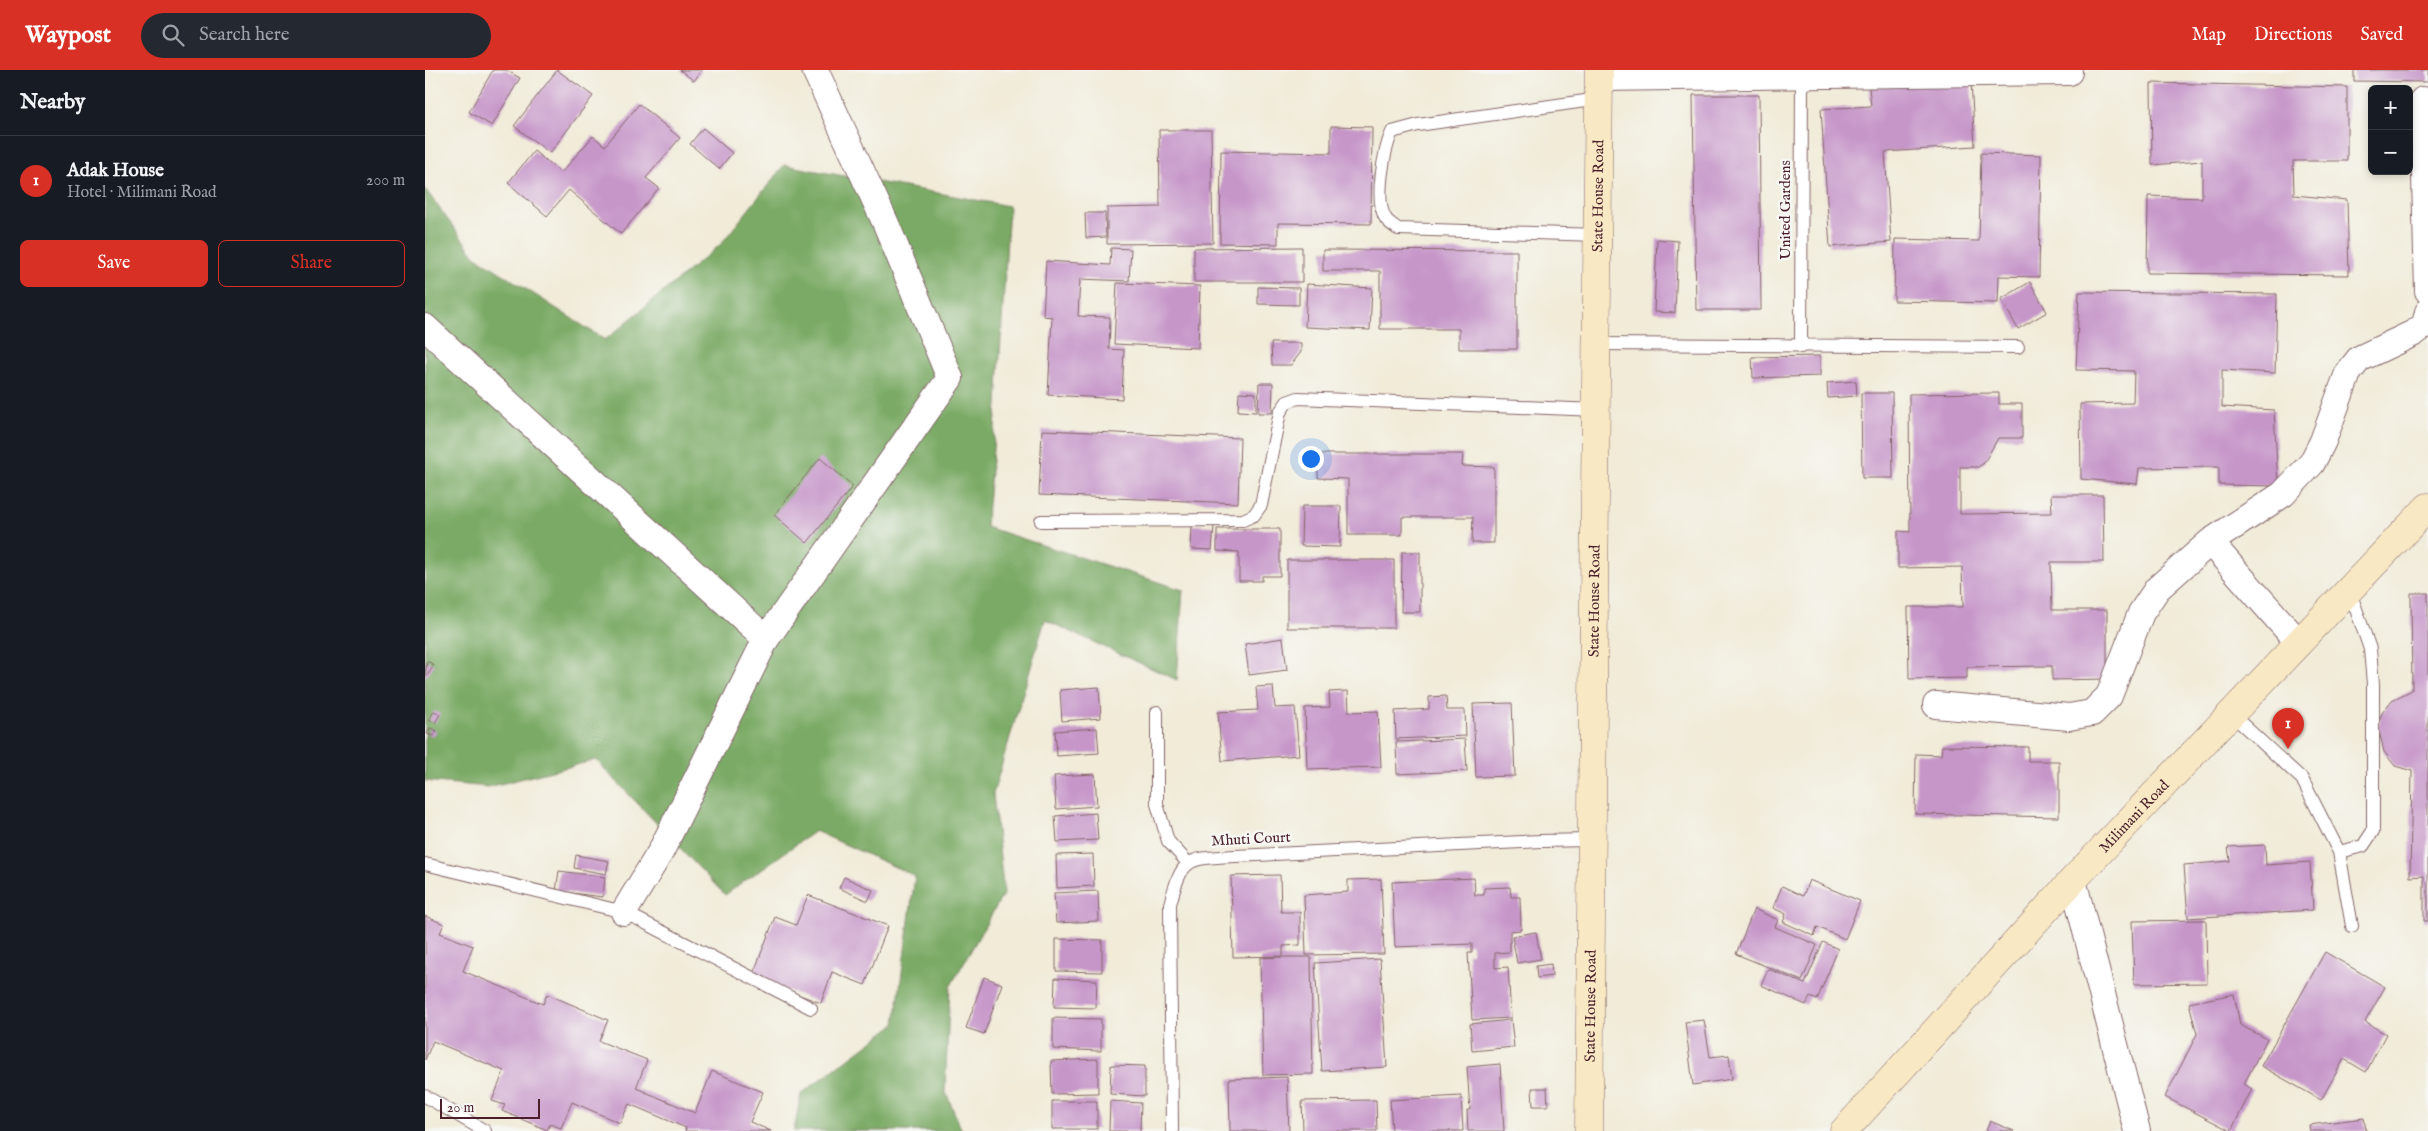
<!DOCTYPE html>
<html lang="en">
<head>
<meta charset="utf-8">
<style>
  :root { --surface:#171b24; --page:#242831; --text:#f1f3f6; --muted:#9ea1a6; --line:#363941; --accent:#d93025 }
  body { margin:0; font-family:"IM FELL English",serif; background:var(--page); color:var(--text) }
  .controls { position:absolute; right:15px; top:15px; display:grid; overflow:hidden; border-radius:8px; box-shadow:0 2px 8px #0003 }
  .controls button { width:45px; height:45px; display:grid; place-items:center; padding:0; border:0; border-bottom:1px solid var(--line); background:var(--surface); color:var(--text); font:25px sans-serif }
  .scale { position:absolute; left:15px; bottom:12px; width:100px; box-sizing:border-box; padding-left:5px; border:2px solid #4a1f2b; border-top:0; font-size:14px; line-height:18px; white-space:nowrap; color:#4a1f2b; -webkit-text-stroke:4px #f6f6f2; paint-order:stroke }
  .you { position:absolute; left:885px; top:388px; width:18px; height:18px; margin:-12px; border:4px solid #fff; border-radius:50%; background:#1a73e8; box-shadow:0 0 0 8px #1a73e833 }
  .badge { display:grid; place-items:center; width:32px; height:32px; border-radius:50%; background:var(--accent); color:#fff; font-size:16px; font-weight:700 }
  .pin { position:absolute; translate:-50% -41px; filter:drop-shadow(0 1px 2px #0008) }
  .pin::after { content:''; position:absolute; top:26px; width:18px; height:15px; background:inherit; clip-path:polygon(0 0,100% 0,50% 100%) }
  .list { margin:0; padding:0; list-style:none }
  h2 { display:flex; justify-content:space-between; align-items:center; height:65px; margin:0; padding:0 20px; font-size:21px }
  h2 small { font-size:16px; font-weight:400; color:var(--muted) }
  .list li { display:grid; grid-template-columns:32px 1fr auto; gap:15px; align-items:center; box-sizing:border-box; height:90px; padding:0 20px; border-top:1px solid var(--line) }
  .list b { display:block; font-size:19px; white-space:nowrap }
  .list p { margin:0; font-size:16px; white-space:nowrap; color:var(--muted) }
  .list em { font-size:16px; font-style:normal; color:var(--muted) }
  .actions { display:flex; gap:10px; padding:15px 20px }
  .actions a { flex:1; padding:11px 0; border:1px solid var(--accent); border-radius:8px; text-align:center; font-size:18px; color:var(--accent) }
  .actions .main { background:var(--accent); color:#fff }
  .icon { flex:none; width:28px; height:28px; fill:none; stroke:currentColor; stroke-width:2; stroke-linecap:round; stroke-linejoin:round }
  .map { position:relative; flex:none; width:2003px; height:1061px; overflow:hidden }
  header { display:flex; align-items:center; gap:30px; box-sizing:border-box; height:70px; padding:0 25px; background:var(--accent); color:#fff }
  header strong { font-size:24px }
  nav { display:flex; gap:28px; margin-inline-start:auto; font-size:18px }
  .search { width:350px; height:45px; background:var(--page); display:flex; align-items:center; gap:12px; box-sizing:border-box; padding:0 18px; border-radius:28px; color:var(--muted); font-size:19px }
  main { display:flex }
  aside { flex:1; background:var(--surface) }
  .map>svg:first-child { display:block }
</style>
</head>
<body>
<header>
<strong>Waypost</strong>
<div class="search"><svg class="icon" aria-label="search" viewBox="0 0 24 24"><circle cx="10" cy="10" r="6"/><path d="M15 15l6 6"/></svg>Search here</div>
<nav><a>Map</a><a>Directions</a><a>Saved</a></nav>
</header>
<main>
<aside>
<h2>Nearby<small></small></h2>
<ul class="list">
<li><span class="badge">1</span><div><b>Adak House</b><p>Hotel · Milimani Road</p></div><em>200 m</em></li>
</ul>
<div class="actions"><a class="main">Save</a><a>Share</a></div>
</aside>
<div class="map">
<svg width="2003" height="1061" viewBox="0 0 2003 1061">
  <rect width="100%" height="100%" fill="#f6f6f2"/>
  <filter id="ink" filterUnits="userSpaceOnUse"><feTurbulence type="fractalNoise" baseFrequency=".02" numOctaves="2"/><feDisplacementMap in="SourceGraphic" scale="10" xChannelSelector="R" yChannelSelector="G"/><feConvolveMatrix kernelMatrix="1 2 1 2 8 2 1 2 1" color-interpolation-filters="sRGB"/></filter>
  <filter id="wash" filterUnits="userSpaceOnUse"><feTurbulence type="fractalNoise" baseFrequency=".0096" numOctaves="4" result="noise"/><feDisplacementMap in="SourceGraphic" scale="20" xChannelSelector="R" yChannelSelector="G"/><feGaussianBlur stdDeviation="1.12" result="paint"/><feColorMatrix in="noise" values="0 0 0 0 0 0 0 0 0 0 0 0 0 0 0 0 0 1.4 0 .05"/><feComposite in="paint" operator="in"/></filter>
  <g filter="url(#wash)">
    <rect width="100%" height="100%" fill="#f1ebd8"/>
    <path fill="#7aaa65" stroke="#626448" d="M359,95L584,136L572,335L561,457L758,520L752,610L620,550L568,724L579,823L525,917L520,1020L537,1061H369L376,1024L470,954L490,806L390,761L300,825L171,690L63,717L0,711V119L50,186L180,270L296,174Z"/>
    <g id="blocks">
      <path fill="#c696c9" d="M68,0H81L95,8L67,56L44,42Z
        M132,0L168,26L125,83L89,56Z
        M255,0H277L269,11Z
        M1929,0H2003V12L1929,11Z
        M1546,12L1550,76L1460,82L1466,172L1405,177L1396,39L1446,36L1444,18Z
        M1726,13L1922,17V91H1868L1869,125L1922,130L1924,205L1722,203L1723,126L1777,128V91L1727,95Z
        M1268,25H1334L1336,240H1271Z
        M214,34L255,68L221,108L234,118L196,164L144,120L122,146L83,113L109,81L136,103L168,66L180,76Z
        M906,56L947,57L946,154L853,153V174L795,173L796,81L906,83Z
        M278,58L307,83L294,99L265,74Z
        M734,60H786L788,173L682,174V138L735,137Z
        M1556,83L1616,85L1614,207L1574,206L1573,233L1469,231L1470,169L1554,171Z
        M660,143H680L681,167L661,168Z
        M1232,169L1253,171L1250,243L1229,242Z
        M877,177V212H769V178Z
        M686,178L706,179L704,211L655,209L653,246L685,247L684,279L699,280L697,329L623,325L627,247L618,246L621,191L685,195Z
        M898,180L1092,181V279H1034V259H955V201H898Z
        M1605,212L1622,242L1593,259L1576,229Z
        M692,213L775,216L773,278L689,274Z
        M882,214L947,218L945,260L880,257Z
        M833,217L874,218V235L833,234Z
        M1654,222L1852,224L1850,303L1797,300V337L1849,340L1853,416L1794,415V397L1714,398L1712,414L1656,409L1655,334L1708,333L1709,301L1651,300Z
        M846,273H876V282L866,295H847Z
        M1395,286V306L1328,308L1327,287Z
        M1431,311L1432,326L1403,328L1402,313Z
        M834,313H848L847,343H833Z
        M814,322L831,323V342L813,341Z
        M1436,323H1467L1468,408H1437Z
        M1574,323V334H1597V368H1573L1559,393L1553,397H1535V444L1627,443L1626,425H1678L1679,492H1626L1627,540H1682V609L1627,610V596L1542,597V608L1484,609L1483,537H1538L1537,497L1473,498V461L1485,462L1484,324Z
        M617,360L815,368L813,433L614,425Z
        M893,384H1038L1037,396L1069,397V473H1047L1048,447H977V465H923V409L893,408Z
        M395,388L428,416L382,473L349,445Z
        M877,436H916L915,477L876,476Z
        M767,455L789,456L787,480L766,479Z
        M792,459H855V506H837V511H814V482L792,481Z
        M977,482H995V542H976Z
        M862,490H969V558H862Z
        M1986,523H2003V851H1999V806L1985,807L1987,701L1970,696L1959,682L1953,656L1957,643L1967,630L1987,620Z
        M858,568L862,600L824,605L820,574Z
        M2,591L9,595L2,606L0,605Z
        M848,616L850,638L870,637L874,685L797,691L793,642L833,640L831,617Z
        M674,617L676,648L637,651L635,620Z
        M923,621L924,642L953,641L956,697L882,699L880,638L905,637L904,622Z
        M1021,626L1022,640H1040L1041,666L971,669L970,641L1004,639V627Z
        M1087,633L1090,706L1051,707L1048,634Z
        M9,641L15,644L10,653L4,650Z
        M5,658L12,661L8,666L2,664Z
        M672,658L674,683L632,686L630,661Z
        M1040,669L1042,701L972,704L971,672Z
        M1517,676L1603,677V691H1634V747L1490,744L1491,684L1516,685Z
        M670,704L672,736L631,739L629,706Z
        M671,743L673,770L632,772L630,746Z
        M1840,775L1841,795L1885,792L1888,840L1763,848L1759,795L1805,791L1803,777Z
        M668,784L669,816L632,818L631,785Z
        M151,785L184,791L181,804L149,798Z
        M134,801L180,807L178,827L131,821Z
        M855,805L856,842H875V875L858,876V886L808,887L806,806Z
        M419,807L448,820L443,831L414,818Z
        M1049,808L1050,825H1059V818L1085,817L1086,827H1095L1096,860L1085,861V882L1070,883V898L1083,897L1086,948L1047,950L1043,883H1047V874L970,877L967,812Z
        M956,809L959,884L881,885L879,825L923,822V810Z
        M1384,810L1435,831L1420,869L1392,857L1389,866L1358,852L1361,844L1348,838L1357,816L1378,826Z
        M673,821L674,851L631,853L629,823Z
        M383,825L463,856L440,915L407,902L396,933L327,907L350,847L371,855Z
        M1329,839L1353,850L1350,857L1392,875L1377,911L1311,884Z
        M0,846L19,854L15,863L48,876L38,901L118,934L122,924L183,950L174,971L222,990L211,1018L270,1043L287,1001L338,1022L325,1052L346,1061H260L261,1058L204,1034L195,1053L147,1032L136,1058L125,1054L122,1060L77,1041L80,1035L67,1031L79,1001L8,971L0,990Z
        M1781,850L1782,913L1709,914L1707,851Z
        M1111,862L1116,889L1092,893L1087,866Z
        M631,869L677,870V902L631,901Z
        M1398,872L1413,879L1392,930L1385,927L1381,935L1336,915L1343,899L1380,914Z
        M1900,882L1960,917L1940,952L1961,964L1941,1002L1919,989L1896,1030L1836,996Z
        M857,887H886L888,1004L838,1005L835,888Z
        M955,889L962,997L897,1001L890,893Z
        M1126,894L1127,906L1112,908L1111,896Z
        M559,907L577,914L559,964L541,958Z
        M630,908L672,910L671,938L629,937Z
        M1809,924L1815,955L1842,969L1819,1014L1827,1019L1806,1061L1740,1027L1772,964L1764,933Z
        M628,948L676,949V981L628,979Z
        M1086,950L1089,977L1047,981L1045,954Z
        M1279,950L1285,987L1304,985L1307,1009L1268,1015L1260,952Z
        M673,989V1023L627,1024L626,991Z
        M1075,994L1079,1061H1043L1042,1040H1045L1042,997Z
        M686,995L720,996V1026L685,1024Z
        M862,1007L864,1061H805L804,1009Z
        M1107,1018H1122L1123,1036H1108Z
        M1036,1026L1038,1061H967L965,1030Z
        M951,1030L952,1061H878L877,1031Z
        M627,1031H672V1059H627Z
        M685,1031L716,1033L715,1061H684Z
        M1939,1048L1941,1061H1885L1884,1055Z
        M1565,1051L1589,1061H1561Z"/>
    </g>
  </g>
  <g filter="url(#ink)">
    <use href="#blocks" fill-opacity="0" stroke="#846668" stroke-width="1"/>
    <g fill="none" stroke-linecap="round" stroke-linejoin="round">
      <g stroke="#846668" stroke-width="14">
        <path id="lane" d="M1173,165L973,159C969,156 964,153 961,149C949,132 959,80 967,62L993,55L1174,29
          M1171,274L1593,277
          M1376,277L1377,4
          M616,451L818,450L829,445L836,435L855,342L862,332L873,328L1171,340
          M732,642V734L743,771L763,793
          M1805,643L1877,709L1914,782L1927,856
          M1914,782L1938,776L1948,761V614L1945,579L1924,519
          M0,794L199,842L386,938
          M0,1026L60,1061
          M747,1061L745,834C758,785 763,789 810,786L1116,771L1165,770"/>
      </g>
      <g stroke="#846668" stroke-width="28">
        <path id="street" d="M1174,8L1644,2
          M1998,30L2003,221
          M0,257L341,569L236,781L199,842
          M1785,472L1873,572
          M341,569L525,308L461,154L390,0
          M1511,635L1644,647L1667,643L1684,626L1716,543L1732,519L1785,472L1858,424L1887,393L1898,371L1923,303L1934,289L1989,263L2000,255L2003,242
          M1648,810L1712,1061"/>
      </g>
      <g stroke="#846668" stroke-width="29">
        <g id="secondary">
          <path id="s1" d="M1164,1061L1174,0"/>
          <path id="s2" d="M1419,1061L1648,810L2003,437"/>
        </g>
      </g>
      <use href="#lane" stroke="#fff" stroke-width="12"/>
      <use href="#street" stroke="#fff" stroke-width="26"/>
      <use href="#secondary" stroke="#f8e8c3" stroke-width="28"/>
    </g>
  </g>
  <g text-anchor="middle" dominant-baseline="central" stroke-width="5" stroke-linejoin="round" paint-order="stroke">
    <g font-size="15" fill="#4a1f2b" stroke="#f6f6f2">
      <text stroke="none"><textPath href="#s1" startOffset="935">State House Road</textPath></text>
      <text transform="translate(1360 140) rotate(-90)">United Gardens</text>
      <text stroke="none"><textPath href="#s1" startOffset="530">State House Road</textPath></text>
      <text stroke="none"><textPath href="#s2" startOffset="428">Milimani Road</textPath></text>
      <text transform="translate(826 769) rotate(-3)">Mhuti Court</text>
      <text stroke="none"><textPath href="#s1" startOffset="125">State House Road</textPath></text>
    </g>
  </g>
</svg>
<div class="controls">
<button>+</button>
<button>−</button>
</div>
<div class="scale">20 m</div>
<div class="you"></div>
<div class="pin badge" style="left:1863px;top:679px">1</div>
</div>
</main>
</body>
</html>
